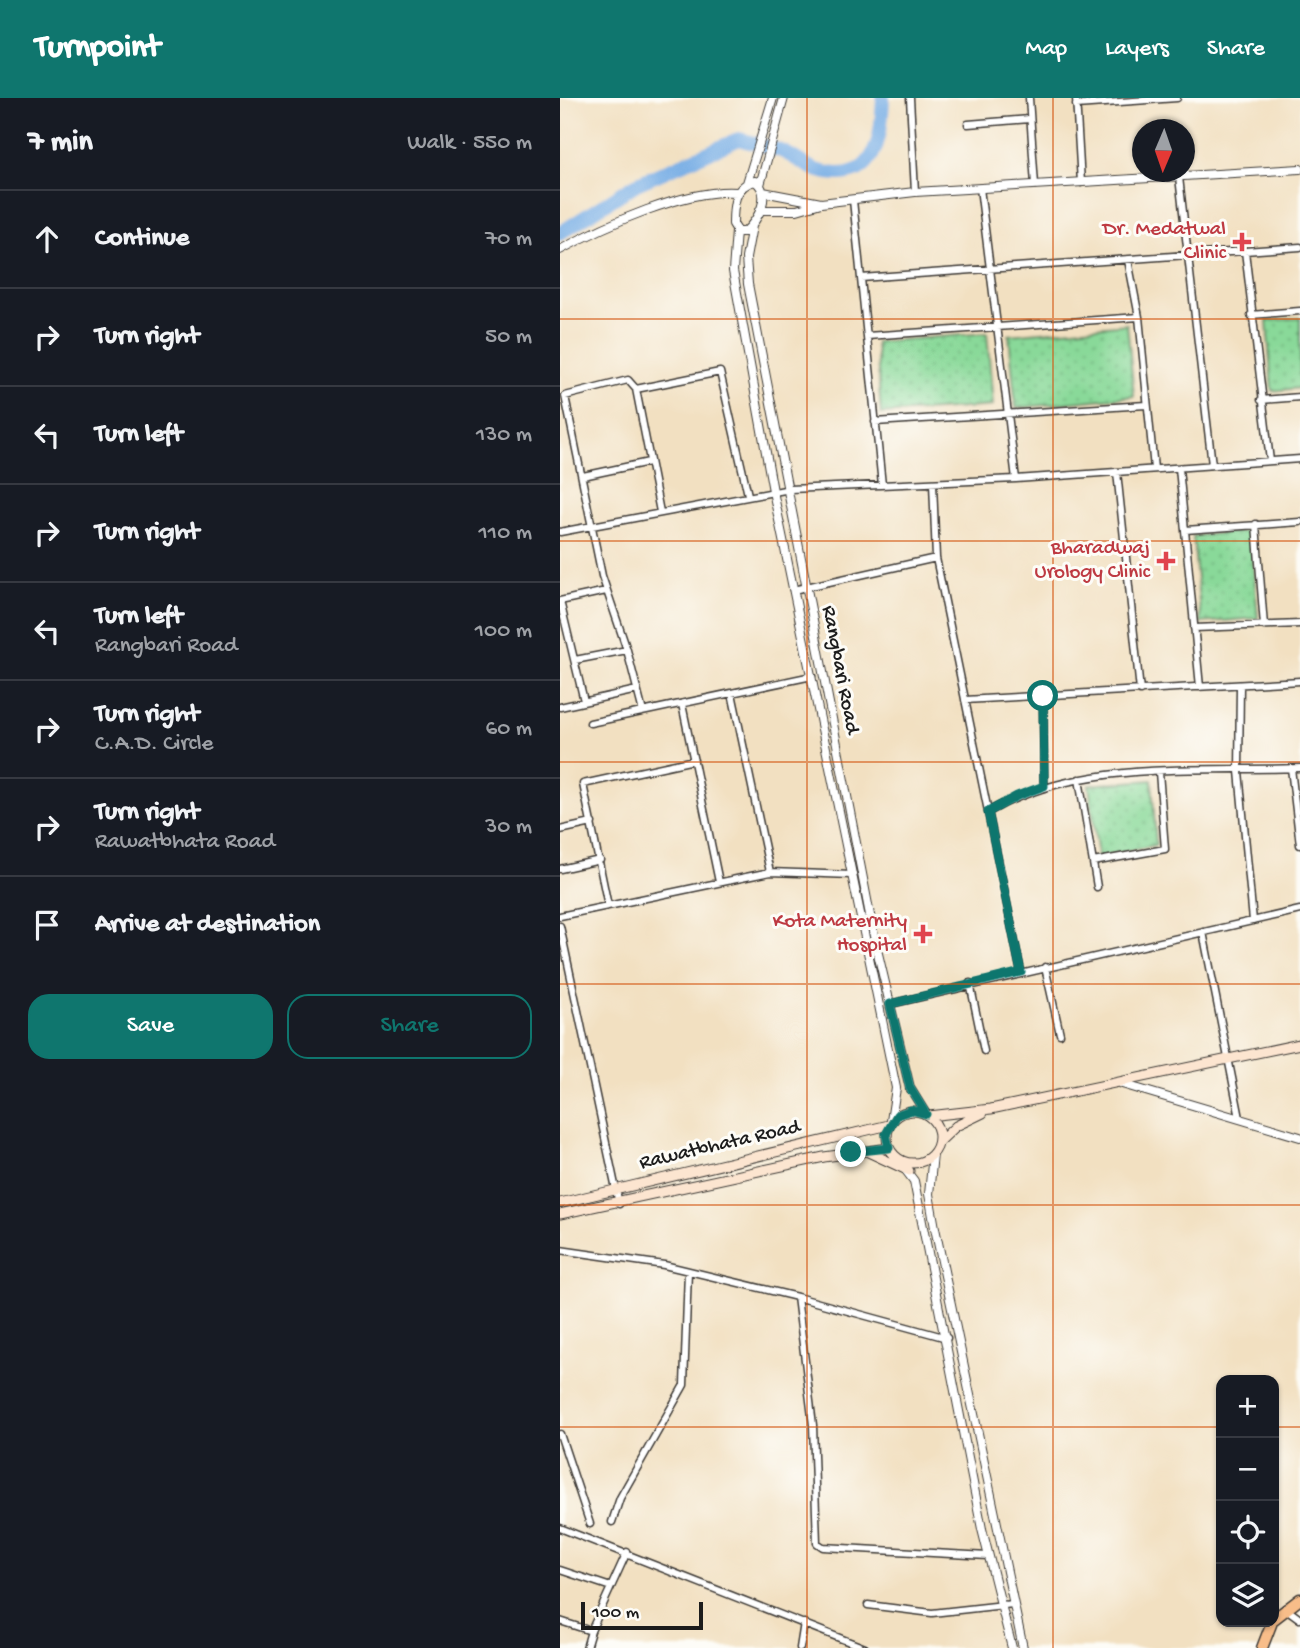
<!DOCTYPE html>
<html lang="en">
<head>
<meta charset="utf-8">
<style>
  :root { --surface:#171b24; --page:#20242c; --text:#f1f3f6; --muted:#9ea1a6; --line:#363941; --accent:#0f766e }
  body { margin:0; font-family:"Gochi Hand",sans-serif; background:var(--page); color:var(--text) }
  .controls { position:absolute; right:21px; bottom:21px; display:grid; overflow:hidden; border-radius:14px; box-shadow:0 2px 5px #0004 }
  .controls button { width:63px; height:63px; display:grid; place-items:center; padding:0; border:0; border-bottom:2px solid var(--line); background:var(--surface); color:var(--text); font:35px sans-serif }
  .compass { position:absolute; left:572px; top:21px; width:63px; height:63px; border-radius:50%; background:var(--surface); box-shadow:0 2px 5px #0004; rotate:182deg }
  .scale { position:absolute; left:21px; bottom:18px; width:122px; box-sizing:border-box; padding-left:7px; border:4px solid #1c1c1c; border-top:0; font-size:19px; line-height:24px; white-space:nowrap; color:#1c1c1c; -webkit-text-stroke:5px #fdfcf7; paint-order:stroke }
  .stop { position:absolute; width:21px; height:21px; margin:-16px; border:5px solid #0f766e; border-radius:50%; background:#fff }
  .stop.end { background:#0f766e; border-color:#fff; box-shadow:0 2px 7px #0008 }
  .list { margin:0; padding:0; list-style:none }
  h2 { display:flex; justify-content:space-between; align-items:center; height:91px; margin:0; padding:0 28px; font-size:30px }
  h2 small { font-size:23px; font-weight:400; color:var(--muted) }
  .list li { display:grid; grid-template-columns:46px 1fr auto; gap:21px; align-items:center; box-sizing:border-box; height:98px; padding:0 28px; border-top:2px solid var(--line) }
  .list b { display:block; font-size:26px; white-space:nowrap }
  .list p { margin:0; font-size:23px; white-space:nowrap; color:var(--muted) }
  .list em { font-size:23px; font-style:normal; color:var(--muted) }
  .actions { display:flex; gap:14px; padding:21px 28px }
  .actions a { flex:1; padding:16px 0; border:2px solid var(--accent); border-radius:21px; text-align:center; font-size:24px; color:var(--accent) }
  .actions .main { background:var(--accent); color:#fff }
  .icon { flex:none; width:38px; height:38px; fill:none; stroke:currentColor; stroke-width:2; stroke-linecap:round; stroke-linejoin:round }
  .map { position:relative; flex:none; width:740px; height:1550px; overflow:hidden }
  header { display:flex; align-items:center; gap:42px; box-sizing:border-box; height:98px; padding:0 35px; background:var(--accent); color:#fff }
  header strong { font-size:33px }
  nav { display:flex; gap:38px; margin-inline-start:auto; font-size:24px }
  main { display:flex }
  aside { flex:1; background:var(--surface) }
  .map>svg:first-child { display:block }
</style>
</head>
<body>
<header>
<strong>Turnpoint</strong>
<nav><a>Map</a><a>Layers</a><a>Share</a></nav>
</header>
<main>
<aside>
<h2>7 min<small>Walk · 550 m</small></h2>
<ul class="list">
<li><svg class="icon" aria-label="ahead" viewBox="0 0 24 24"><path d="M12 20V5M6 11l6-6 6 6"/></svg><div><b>Continue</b></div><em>70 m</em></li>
<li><svg class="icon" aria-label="right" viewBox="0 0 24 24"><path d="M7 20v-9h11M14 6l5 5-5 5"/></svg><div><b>Turn right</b></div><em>50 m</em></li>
<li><svg class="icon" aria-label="left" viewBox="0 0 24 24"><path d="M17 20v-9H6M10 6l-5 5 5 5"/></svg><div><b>Turn left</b></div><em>130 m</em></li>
<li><svg class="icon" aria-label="right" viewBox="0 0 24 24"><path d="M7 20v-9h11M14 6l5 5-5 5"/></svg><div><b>Turn right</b></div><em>110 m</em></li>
<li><svg class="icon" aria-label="left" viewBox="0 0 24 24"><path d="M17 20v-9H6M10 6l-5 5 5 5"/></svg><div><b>Turn left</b><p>Rangbari Road</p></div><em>100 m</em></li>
<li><svg class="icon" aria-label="right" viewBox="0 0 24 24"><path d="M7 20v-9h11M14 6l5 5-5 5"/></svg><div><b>Turn right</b><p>C.A.D. Circle</p></div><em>60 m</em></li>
<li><svg class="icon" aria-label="right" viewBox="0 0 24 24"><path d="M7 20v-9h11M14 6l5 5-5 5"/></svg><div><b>Turn right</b><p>Rawatbhata Road</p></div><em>30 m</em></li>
<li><svg class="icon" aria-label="arrive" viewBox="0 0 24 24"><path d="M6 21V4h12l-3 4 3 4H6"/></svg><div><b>Arrive at destination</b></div></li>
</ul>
<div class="actions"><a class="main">Save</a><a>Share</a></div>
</aside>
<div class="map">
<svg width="740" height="1550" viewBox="0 0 740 1550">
  <defs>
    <pattern id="park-dots" width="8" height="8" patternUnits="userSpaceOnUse" patternTransform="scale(1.75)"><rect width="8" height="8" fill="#89d999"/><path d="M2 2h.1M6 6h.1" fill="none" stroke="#76ba83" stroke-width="1.8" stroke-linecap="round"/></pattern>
  </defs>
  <rect width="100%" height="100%" fill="#fdfcf7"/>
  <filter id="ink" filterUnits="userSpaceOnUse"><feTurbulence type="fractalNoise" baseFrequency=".0143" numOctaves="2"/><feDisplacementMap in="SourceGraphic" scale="14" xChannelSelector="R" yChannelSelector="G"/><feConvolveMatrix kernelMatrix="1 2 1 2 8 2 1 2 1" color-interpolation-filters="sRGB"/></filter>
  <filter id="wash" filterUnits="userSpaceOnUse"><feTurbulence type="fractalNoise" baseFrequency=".00686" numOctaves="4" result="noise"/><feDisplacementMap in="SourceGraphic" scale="28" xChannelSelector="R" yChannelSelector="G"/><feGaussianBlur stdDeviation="1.57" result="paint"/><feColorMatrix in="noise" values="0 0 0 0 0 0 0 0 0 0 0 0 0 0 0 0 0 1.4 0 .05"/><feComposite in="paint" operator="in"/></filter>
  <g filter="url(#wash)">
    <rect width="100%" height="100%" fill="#f2e0c1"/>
    <path fill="url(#park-dots)" stroke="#527a5a" stroke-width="2" d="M740,220V290L712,293L707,223Z
      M567,226L574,298L456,310L449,237Z
      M427,235L433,308L321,316L316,244Z
      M690,433L698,520L641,525L633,438Z
      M592,682L596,747L538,759L529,687Z"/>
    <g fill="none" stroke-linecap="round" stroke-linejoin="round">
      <path stroke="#77ade5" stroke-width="14" d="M0,135L76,86L179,41C193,45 207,48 221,53C234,58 245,69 259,73C316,88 321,43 323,0"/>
    </g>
  </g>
  <g filter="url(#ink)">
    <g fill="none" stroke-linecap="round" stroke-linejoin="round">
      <g stroke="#3c3935" stroke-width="9">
        <path id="minor" d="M350,0L355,94
          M469,0L475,87
          M516,0L521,85
          M516,7L617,0
          M408,26L470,21
          M619,79L652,367
          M420,90L456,381
          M293,102L322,387
          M685,153L710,363
          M568,162L579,219L594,371
          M301,180L740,149
          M691,217L740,213
          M307,238L579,219
          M76,291L160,274L188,397
          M701,302L740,299
          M315,324L586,307
          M619,370L640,589
          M557,374L580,593
          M23,378L89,364
          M373,385L376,460L461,874
          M696,426L704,528
          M625,432L740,424
          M0,434L230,391L456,381L740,361
          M233,492L376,460
          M0,503L24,603
          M0,503L46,493
          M634,530L740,526
          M15,562L67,552
          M680,587L679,673L693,823
          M172,595L210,774
          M483,598L484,688
          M405,602L740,583
          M122,606L159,784
          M0,609L77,592
          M83,614L67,552L42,478L5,298L68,282L76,291L100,414
          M30,625L252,578
          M731,670L740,747
          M519,681L537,789
          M428,714C521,661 636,674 740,670
          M0,732L32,725
          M533,764L605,751L599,674
          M0,771L40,762
          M48,808L23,686L134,662
          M0,818L210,774L292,777
          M0,828L59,1106
          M643,834L680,1020
          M485,869L500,936
          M410,885L424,953
          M330,906L740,812
          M0,1152L104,1167L237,1199L387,1240
          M237,1199L253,1327L257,1445L263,1449L428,1458
          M0,1336L30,1426
          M52,1424L60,1400L124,1287L128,1173
          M0,1430L305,1550
          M0,1472L51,1489
          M308,1507L372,1515L453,1506
          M725,1510L740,1521
          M0,1523L31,1533
          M26,1550L31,1533L67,1454
          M240,1550L244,1525"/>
      </g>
      <g stroke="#3c3935" stroke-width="10">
        <path id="tertiary" d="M195,83C213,96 198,122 185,134H178L173,126C173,108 174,87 195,83Z
          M187,85L213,0
          M200,87L224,0
          M203,94L261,105L355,94L740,71
          M200,112H237L261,105
          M192,128L186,160L188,186L315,843L350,990L366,1016
          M176,133L173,173L213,393L336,990L331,1023
          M0,152C45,127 127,90 177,94
          M562,986L740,1039
          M373,1056L369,1096L375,1130L463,1550
          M335,1058L354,1083L422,1431L452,1550"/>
      </g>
      <g stroke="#3c3935" stroke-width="11">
        <path id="secondary" d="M327 1039a26 26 0 1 1 52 0a26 26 0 1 1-52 0Z
          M369,1018L431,1011L740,946
          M379,1044L396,1028L423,1015
          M306,1053L349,1073
          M0,1105L329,1027
          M0,1116L264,1059L329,1050"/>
      </g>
      <g stroke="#3c3935" stroke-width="13">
        <path id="primary" d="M714,1521L740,1501
          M702,1550L712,1524"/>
      </g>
      <use href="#minor" stroke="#fff" stroke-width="6"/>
      <use href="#tertiary" stroke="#fff" stroke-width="8"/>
      <use href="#secondary" stroke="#fce5d0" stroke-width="9"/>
      <use href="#primary" stroke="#f8bd89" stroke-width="10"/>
    </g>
  </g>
  <g fill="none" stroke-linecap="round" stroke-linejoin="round" filter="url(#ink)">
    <path stroke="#0f766e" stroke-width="9" d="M291,1054L329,1050L326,1036L337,1017L351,1012L366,1016L350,990L330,906L461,874L428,714L457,698L484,688L483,598"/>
  </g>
  <path fill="none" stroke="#d4530e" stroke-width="2" stroke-opacity="0.55" d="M247,0V1550M493,0V1550M0,221H740M0,443H740M0,664H740M0,886H740M0,1107H740M0,1329H661M714,1329H740"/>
  <g fill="#e0444e" stroke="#fdfcf7" stroke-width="2.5">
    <path d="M678.5 133.5h7v7h7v7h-7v7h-7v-7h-7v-7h7z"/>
    <path d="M602.5 452.5h7v7h7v7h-7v7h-7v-7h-7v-7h7z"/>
    <path d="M359.5 825.5h7v7h7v7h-7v7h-7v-7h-7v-7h7z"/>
  </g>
  <g text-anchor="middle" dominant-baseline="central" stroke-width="6" stroke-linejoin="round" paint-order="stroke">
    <g font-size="21" fill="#be3a42" stroke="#fdfcf7" text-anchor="end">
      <text x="666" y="132">Dr. Medatwal<tspan x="666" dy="24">Clinic</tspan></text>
      <text x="590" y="451">Bharadwaj<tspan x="590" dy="24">Urology Clinic</tspan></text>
      <text x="347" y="824">Kota Maternity<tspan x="347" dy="24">Hospital</tspan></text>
    </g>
    <g font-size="21" fill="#1c1c1c" stroke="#fdfcf7">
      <text transform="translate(279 572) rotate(79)">Rangbari Road</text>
      <text transform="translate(160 1048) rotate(-13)">Rawatbhata Road</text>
    </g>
  </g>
</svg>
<div class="controls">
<button>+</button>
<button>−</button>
<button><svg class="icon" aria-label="locate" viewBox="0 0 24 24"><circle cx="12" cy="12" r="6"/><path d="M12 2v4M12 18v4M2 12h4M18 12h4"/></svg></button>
<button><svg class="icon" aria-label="layers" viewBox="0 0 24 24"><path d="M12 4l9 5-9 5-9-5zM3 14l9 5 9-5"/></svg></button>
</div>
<svg class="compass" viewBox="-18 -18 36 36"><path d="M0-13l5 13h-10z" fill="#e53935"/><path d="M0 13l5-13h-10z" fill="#9ea1a6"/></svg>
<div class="scale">100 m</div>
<div class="stop" style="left:483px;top:598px"></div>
<div class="stop end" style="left:291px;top:1054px"></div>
</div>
</main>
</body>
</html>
